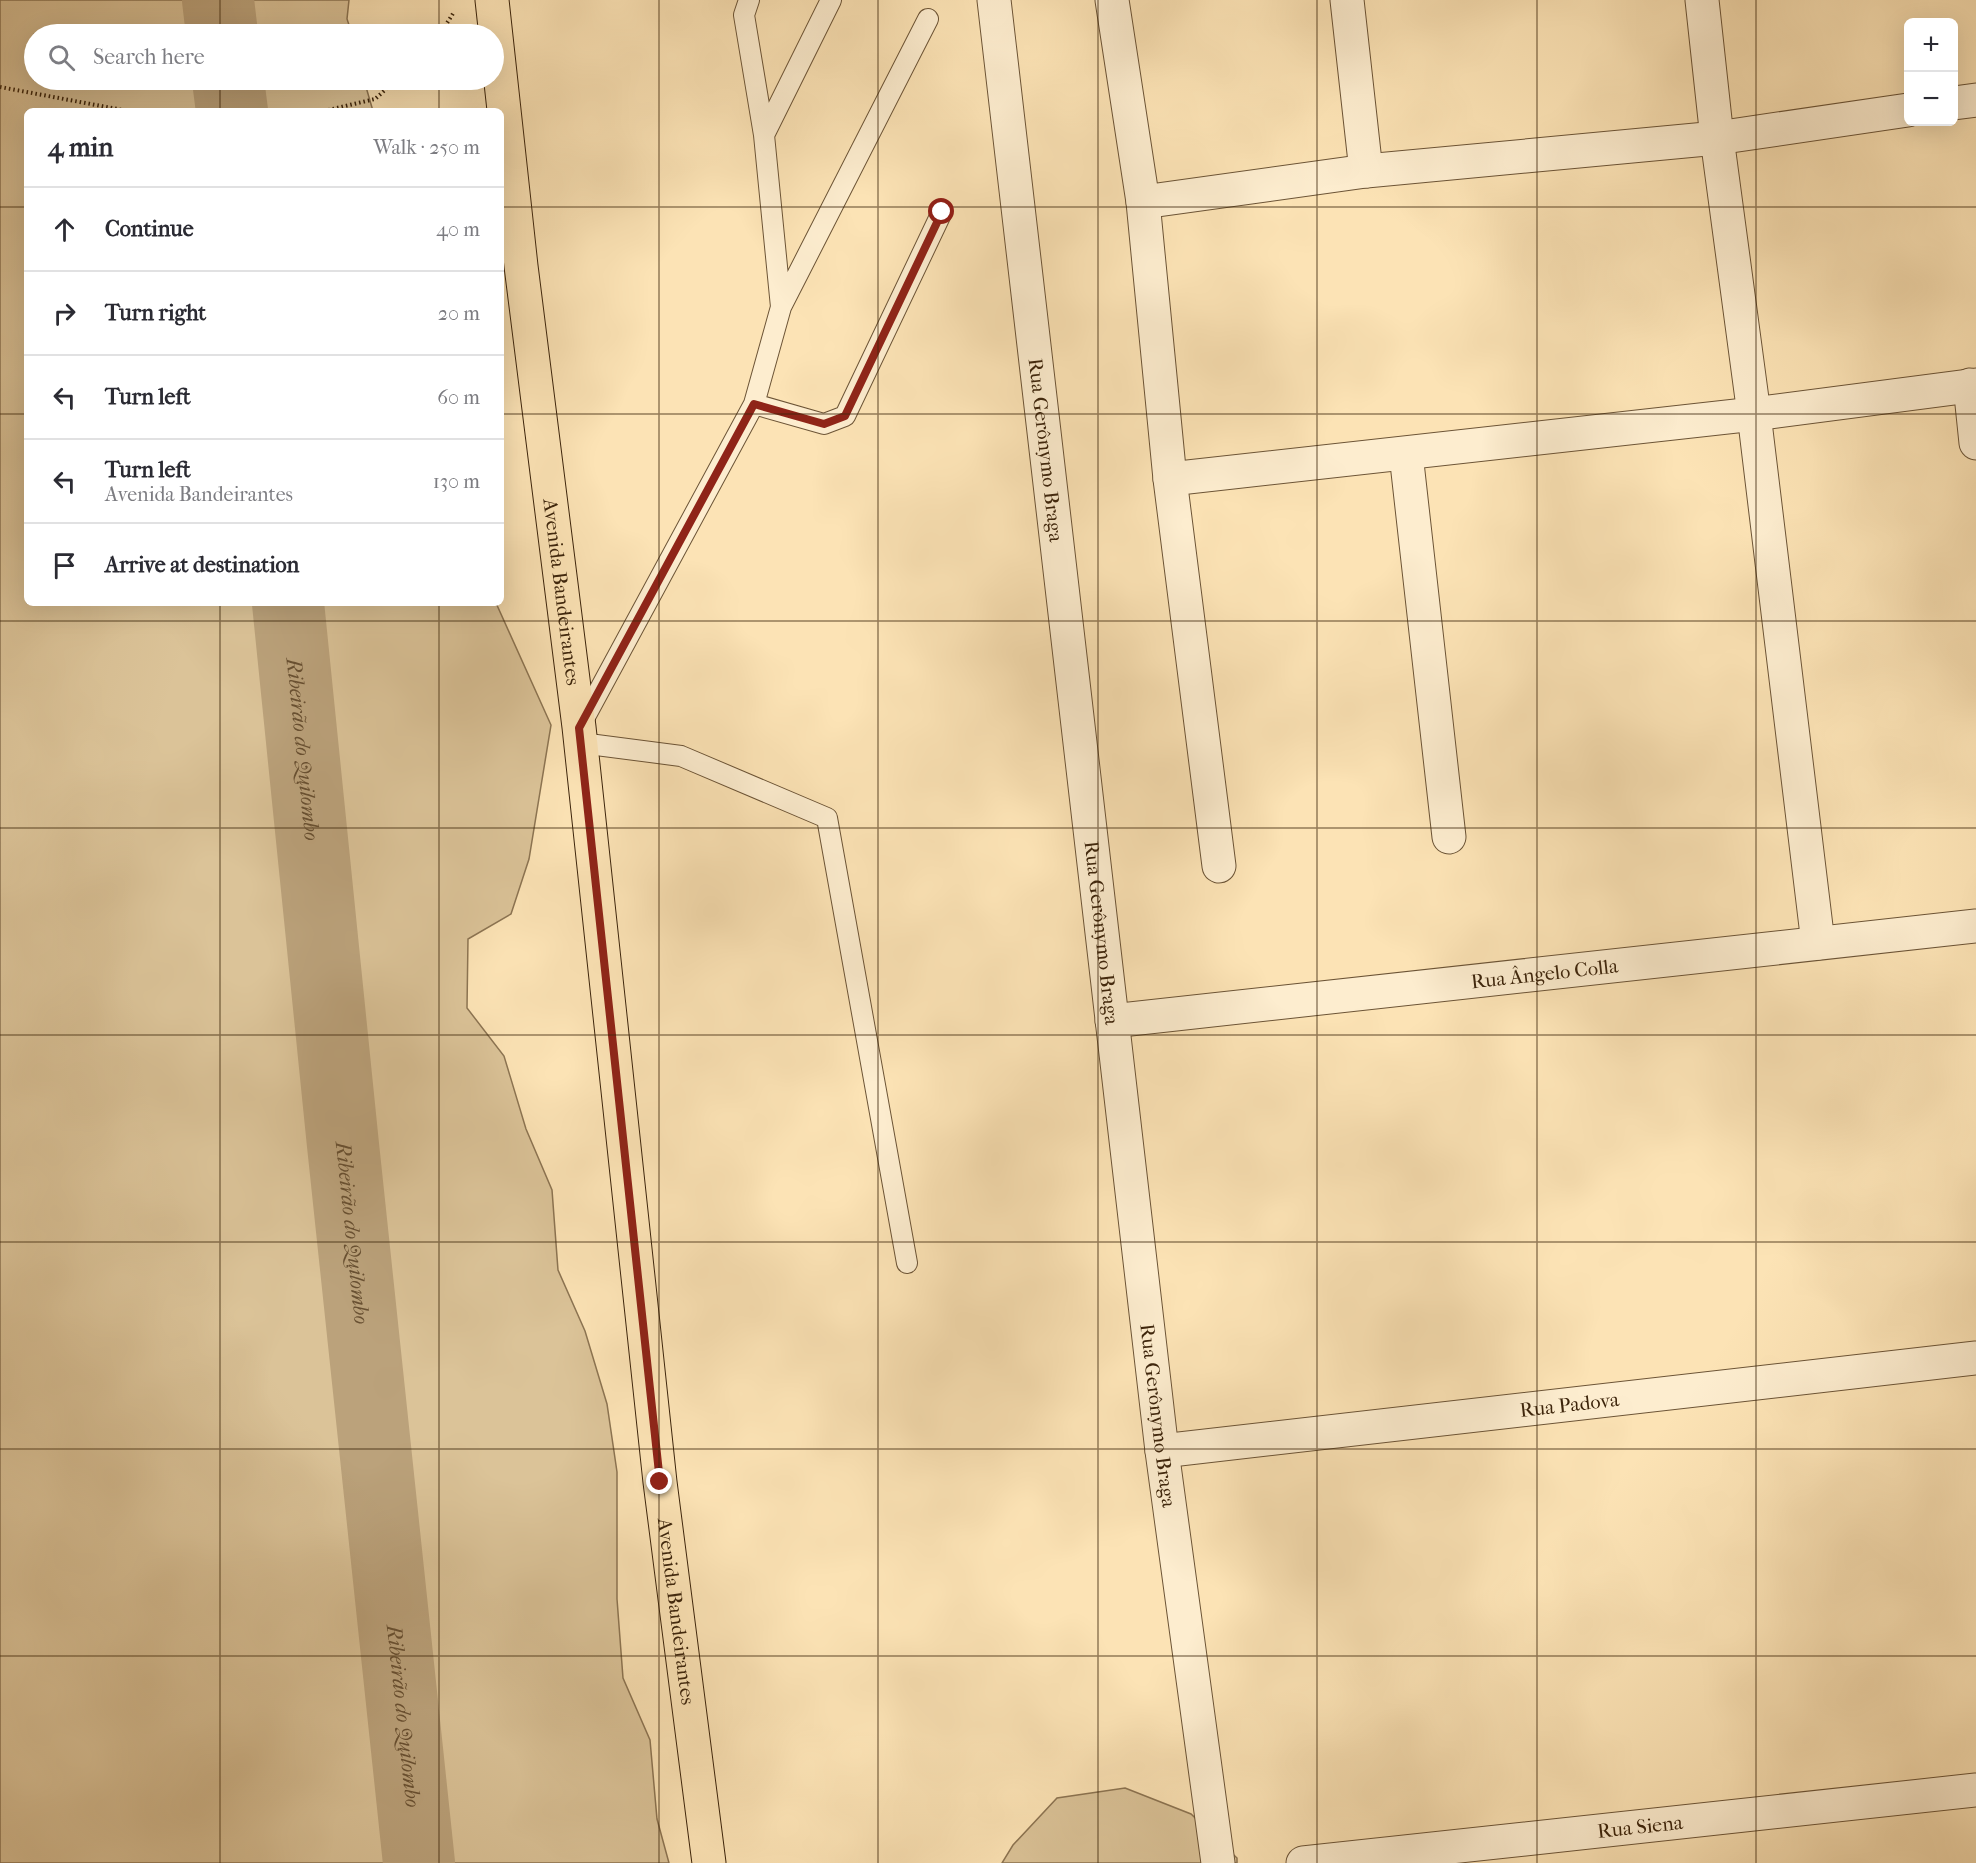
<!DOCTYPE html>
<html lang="en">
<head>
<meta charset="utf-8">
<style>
  :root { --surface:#fff; --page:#f7f7f7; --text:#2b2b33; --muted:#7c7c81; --line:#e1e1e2 }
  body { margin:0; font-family:"IM FELL French Canon",serif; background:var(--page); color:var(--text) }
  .controls { position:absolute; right:18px; top:18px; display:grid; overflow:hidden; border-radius:9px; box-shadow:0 6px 24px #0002 }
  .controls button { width:54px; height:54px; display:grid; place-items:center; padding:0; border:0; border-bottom:2px solid var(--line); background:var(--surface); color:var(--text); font:30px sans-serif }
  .stop { position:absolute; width:18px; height:18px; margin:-14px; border:4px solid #8f2418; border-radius:50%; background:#fff }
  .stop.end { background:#8f2418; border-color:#fff; box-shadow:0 2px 6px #0008 }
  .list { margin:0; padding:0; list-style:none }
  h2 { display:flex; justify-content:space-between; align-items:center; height:78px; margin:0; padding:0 24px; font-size:26px }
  h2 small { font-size:20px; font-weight:400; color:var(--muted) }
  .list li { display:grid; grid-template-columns:39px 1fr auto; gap:18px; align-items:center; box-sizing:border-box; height:84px; padding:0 24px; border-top:2px solid var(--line) }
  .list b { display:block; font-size:22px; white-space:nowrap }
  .list p { margin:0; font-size:20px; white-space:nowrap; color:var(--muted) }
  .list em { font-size:20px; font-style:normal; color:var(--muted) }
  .icon { flex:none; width:33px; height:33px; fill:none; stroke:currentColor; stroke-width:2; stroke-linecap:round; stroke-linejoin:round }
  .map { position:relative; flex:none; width:1976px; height:1863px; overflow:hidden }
  .search { position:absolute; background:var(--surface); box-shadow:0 6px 24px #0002; left:24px; top:24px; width:480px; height:66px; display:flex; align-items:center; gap:15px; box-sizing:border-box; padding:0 21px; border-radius:33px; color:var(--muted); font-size:22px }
  .panel { position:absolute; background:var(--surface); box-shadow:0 6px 24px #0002; left:24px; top:108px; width:480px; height:498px; border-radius:9px }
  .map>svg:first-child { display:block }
</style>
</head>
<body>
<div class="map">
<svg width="1976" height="1863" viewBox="0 0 1976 1863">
  <rect width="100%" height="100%" fill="#fce3b5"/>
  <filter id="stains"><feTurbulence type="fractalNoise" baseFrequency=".00333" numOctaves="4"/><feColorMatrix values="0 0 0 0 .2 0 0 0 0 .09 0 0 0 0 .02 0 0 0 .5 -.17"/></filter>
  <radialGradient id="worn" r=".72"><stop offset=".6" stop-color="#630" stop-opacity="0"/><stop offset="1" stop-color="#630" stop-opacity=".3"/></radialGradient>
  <path fill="#dbc398" stroke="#8c7452" stroke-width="1.5" d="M0,0H349L347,19L352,34H34V80H364L373,111H27V603H496L551,725L529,859L511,914L468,939L467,1008L504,1056L526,1129L552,1190L558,1270L585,1331L607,1404L617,1472V1599L623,1678L650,1740L657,1819L669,1863H0Z
    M1125,1788L1191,1814L1237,1858V1863H1002L1013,1845L1057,1798Z"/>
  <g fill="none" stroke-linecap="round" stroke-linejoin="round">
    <g stroke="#bba27b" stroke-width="72">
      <path d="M218,0L222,34"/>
      <path d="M228,80L232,111"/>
      <path id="s1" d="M288,603L343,1145L419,1863"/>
    </g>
    <g stroke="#6c5436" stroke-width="22">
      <path id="service" d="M764,135L831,0
        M781,307L928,19
        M754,404L824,424L845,416L942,212
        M580,726L754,404L781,307L764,135L744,15L749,0
        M581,743L681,756L827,818L907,1263"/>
    </g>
    <g stroke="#6c5436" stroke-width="35">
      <g id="minor">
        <path id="s2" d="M994,0L1162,1451L1218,1863"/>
        <path d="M1112,0L1143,202L1170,479L1219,866"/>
        <path d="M1347,0L1366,171"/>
        <path d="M1702,0L1717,138L1754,414L1818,943"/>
        <path d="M1954,103L1976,100"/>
        <path d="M1143,202L1366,171L1717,138L1908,110"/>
        <path d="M1970,385L1976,443"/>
        <path d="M1406,454L1449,837"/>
        <path d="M1170,479L1754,414L1976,385"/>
        <path id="s3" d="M1112,1021L1976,926"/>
        <path id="s4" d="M1162,1451L1976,1358"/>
        <path id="s5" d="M1303,1863L1976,1790"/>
      </g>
    </g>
    <g stroke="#3c240b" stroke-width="35">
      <g id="primary">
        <path id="s6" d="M492,0L521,266L579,727L660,1482L709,1863"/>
      </g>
    </g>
    <path stroke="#3c240b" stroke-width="4" stroke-dasharray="1.5 3" stroke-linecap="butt" d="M440,34L454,12
      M0,87L128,111
      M324,111L375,99L396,80"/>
    <use href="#service" stroke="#fdedcf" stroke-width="20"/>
    <use href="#minor" stroke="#fdedcf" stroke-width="33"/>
    <use href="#primary" stroke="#fce3b5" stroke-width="33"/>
  </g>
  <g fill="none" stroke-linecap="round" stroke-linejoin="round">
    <path stroke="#8f2418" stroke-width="8" d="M660,1482L579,728L754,404L824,424L845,416L942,212"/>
  </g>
  <path fill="none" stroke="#3c240b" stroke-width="1.5" stroke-opacity="0.55" d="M220,0V34M439,0V34M659,0V1863M878,0V1863M1098,0V1863M1317,0V1863M1537,0V1863M1756,0V1863M220,80V111M439,80V111M0,207H27M501,207H1976M0,414H27M501,414H1976M220,603V1863M439,603V1863M0,621H1976M0,828H1976M0,1035H1976M0,1242H1976M0,1449H1976M0,1656H1976"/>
  <g text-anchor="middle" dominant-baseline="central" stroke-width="5" stroke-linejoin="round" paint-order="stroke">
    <g font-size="20" fill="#3c240b" stroke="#fdedcf">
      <text stroke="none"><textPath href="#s2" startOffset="453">Rua Gerônymo Braga</textPath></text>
      <text stroke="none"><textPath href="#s6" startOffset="596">Avenida Bandeirantes</textPath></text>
      <text stroke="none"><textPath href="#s2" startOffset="939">Rua Gerônymo Braga</textPath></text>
      <text stroke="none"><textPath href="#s3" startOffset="435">Rua Ângelo Colla</textPath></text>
      <text stroke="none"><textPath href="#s4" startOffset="410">Rua Padova</textPath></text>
      <text stroke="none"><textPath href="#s2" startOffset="1425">Rua Gerônymo Braga</textPath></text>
      <text stroke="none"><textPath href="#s6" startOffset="1622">Avenida Bandeirantes</textPath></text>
      <text stroke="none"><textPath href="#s5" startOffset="339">Rua Siena</textPath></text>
    </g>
    <g font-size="21" font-style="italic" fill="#685032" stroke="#fdedcf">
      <text stroke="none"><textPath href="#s1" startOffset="147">Ribeirão do Quilombo</textPath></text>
      <text stroke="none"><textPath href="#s1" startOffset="633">Ribeirão do Quilombo</textPath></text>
      <text stroke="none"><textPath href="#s1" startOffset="1119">Ribeirão do Quilombo</textPath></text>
    </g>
  </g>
  <rect width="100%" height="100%" filter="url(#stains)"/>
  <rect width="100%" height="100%" fill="url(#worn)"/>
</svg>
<div class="controls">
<button>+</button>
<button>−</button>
</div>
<div class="stop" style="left:942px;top:212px"></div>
<div class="stop end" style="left:660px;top:1482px"></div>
<div class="search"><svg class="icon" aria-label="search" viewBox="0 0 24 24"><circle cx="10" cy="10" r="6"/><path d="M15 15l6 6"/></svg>Search here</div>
<section class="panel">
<h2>4 min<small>Walk · 250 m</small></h2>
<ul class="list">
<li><svg class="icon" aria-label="ahead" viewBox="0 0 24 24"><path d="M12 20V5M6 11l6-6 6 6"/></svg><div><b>Continue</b></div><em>40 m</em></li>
<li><svg class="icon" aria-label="right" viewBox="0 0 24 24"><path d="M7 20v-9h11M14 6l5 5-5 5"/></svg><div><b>Turn right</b></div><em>20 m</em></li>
<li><svg class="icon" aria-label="left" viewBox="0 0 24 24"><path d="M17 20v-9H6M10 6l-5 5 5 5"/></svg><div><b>Turn left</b></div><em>60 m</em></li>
<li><svg class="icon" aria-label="left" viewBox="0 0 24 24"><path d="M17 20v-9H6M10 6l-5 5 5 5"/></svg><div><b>Turn left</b><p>Avenida Bandeirantes</p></div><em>130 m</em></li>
<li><svg class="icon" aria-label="arrive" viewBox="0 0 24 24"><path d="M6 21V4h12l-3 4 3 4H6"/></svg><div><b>Arrive at destination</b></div></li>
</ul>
</section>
</div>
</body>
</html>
